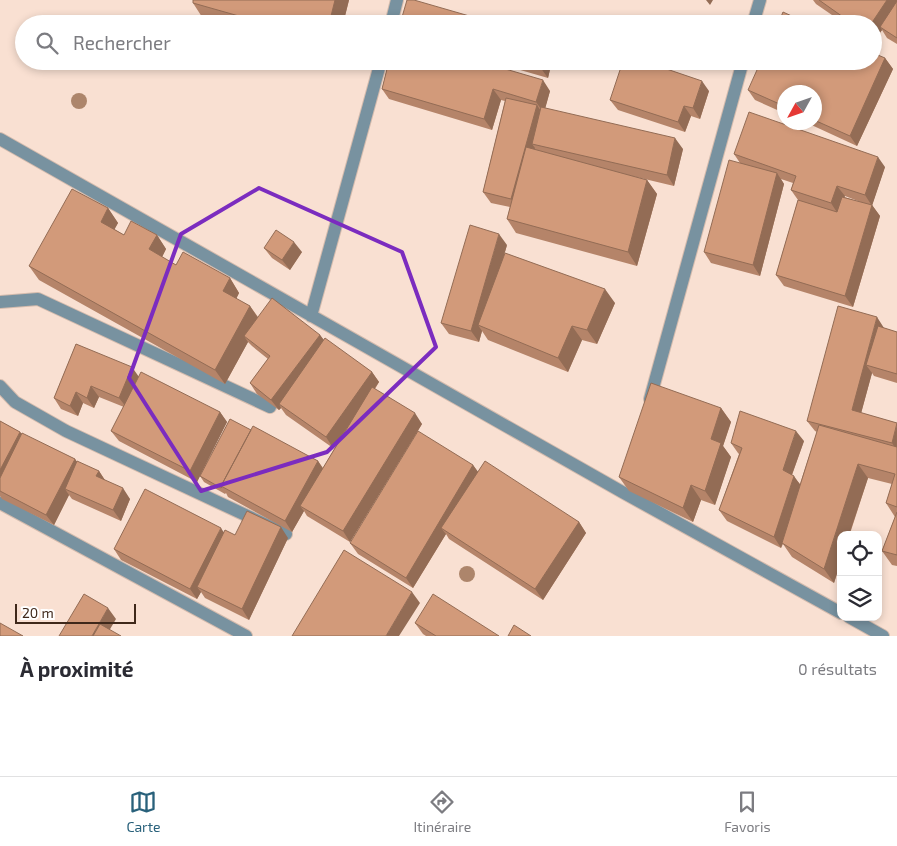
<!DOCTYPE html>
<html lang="fr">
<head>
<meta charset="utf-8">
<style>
  :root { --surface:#fff; --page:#f7f7f7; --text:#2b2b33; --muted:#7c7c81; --line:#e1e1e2; --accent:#29617b }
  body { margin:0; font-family:"Exo 2",sans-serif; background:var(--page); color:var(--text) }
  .controls { position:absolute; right:15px; bottom:15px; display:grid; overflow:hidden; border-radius:10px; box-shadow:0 2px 8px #0003 }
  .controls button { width:45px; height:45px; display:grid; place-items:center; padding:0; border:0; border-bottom:1px solid var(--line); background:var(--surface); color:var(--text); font:25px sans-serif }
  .compass { position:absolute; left:777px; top:85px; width:45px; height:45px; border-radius:50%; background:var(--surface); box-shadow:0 2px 8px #0003; rotate:230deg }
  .scale { position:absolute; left:15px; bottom:12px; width:121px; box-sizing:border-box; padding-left:5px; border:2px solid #3f281a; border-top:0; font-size:14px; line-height:18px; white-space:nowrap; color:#3f281a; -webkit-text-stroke:4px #fff; paint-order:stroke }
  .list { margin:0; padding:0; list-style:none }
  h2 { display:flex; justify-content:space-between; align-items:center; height:65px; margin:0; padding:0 20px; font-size:21px }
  h2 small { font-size:16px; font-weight:400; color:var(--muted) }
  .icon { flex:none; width:28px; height:28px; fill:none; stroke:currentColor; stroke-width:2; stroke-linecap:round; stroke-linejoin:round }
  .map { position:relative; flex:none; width:897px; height:636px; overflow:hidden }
  .search { position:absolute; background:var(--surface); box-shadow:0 2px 8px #0003; left:15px; right:15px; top:15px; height:55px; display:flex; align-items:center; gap:12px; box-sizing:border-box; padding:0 18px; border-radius:28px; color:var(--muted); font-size:19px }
  .sheet { height:140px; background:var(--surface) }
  nav { display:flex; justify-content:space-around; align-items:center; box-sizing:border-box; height:70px; border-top:1px solid var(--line); background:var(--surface); font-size:14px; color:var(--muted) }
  nav a { display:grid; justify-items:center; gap:2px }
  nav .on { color:var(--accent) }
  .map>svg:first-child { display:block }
</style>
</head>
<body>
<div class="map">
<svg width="897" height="636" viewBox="0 0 897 636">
  <rect width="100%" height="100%" fill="#f9e0d2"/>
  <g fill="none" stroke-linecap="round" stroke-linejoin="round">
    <g stroke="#d4bbad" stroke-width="14">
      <path id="minor" d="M391,24L397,0
        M753,24L760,0
        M0,139L624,493L841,613
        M0,302L38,299L270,407
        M311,316L381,61
        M0,386L15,402L66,431L286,534
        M650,399L743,61
        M0,503L246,636
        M849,617L883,636"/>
    </g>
    <use href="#minor" stroke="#7892a0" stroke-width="12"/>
  </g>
  <g fill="#ad856b">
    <circle cx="79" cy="101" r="8"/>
    <circle cx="467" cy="574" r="8"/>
  </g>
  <path fill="#b58469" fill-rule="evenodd" d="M193,0H349L343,24H226L202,17L193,3Z
    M813,0H897V44L887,38L882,30L873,42V24H845L816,4Z
    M885,58L893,69L857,146L805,122H814V92H784V113L755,100L748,90Z
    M389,61L550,91L545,108L683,149L674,186L632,176L647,180L657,194L637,266L516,233L507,219L510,207L491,203L483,192L505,101L501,100L492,130L389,99L382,89Z
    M489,61H552L548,78Z
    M709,91L700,119L691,116L685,132L618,110L610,100Z
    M734,154L885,167L872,205L880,216L853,307L784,286L776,275L798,200L791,190L793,183L781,179L784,184L760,276L711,263L704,252L740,163ZM845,196L863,203L844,197Z
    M108,208L118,223L114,229L124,235H157L166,249L162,257L176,265L230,278L239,293L236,299L250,306L258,317L320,335L324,340L372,372L379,382L375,389L422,424L350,542L307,516L304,511L292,532L228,497L226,493L225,494L204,482L200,476L197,482L119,441L111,431L124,407L99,397L94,408L83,403L78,416L61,409L54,398L76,344L139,377L220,412L227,422L200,475L251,430L318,461L323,468L343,434L333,448L286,415L281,408L279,410L257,394L250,383L268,359L252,346L248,342L225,384L39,280L29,266Z
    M507,245L504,255L615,303L597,344L582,340L568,372L488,340L482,331L479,342L449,334L441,323Z
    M264,248L302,252L290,270L272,258Z
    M884,328L897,332V383L874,376L872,373L861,413L897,423V566L892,565L882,551L895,517L886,503L892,484L868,478L834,583L792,557L783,544L781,548L727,521L719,510L739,454L738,453L731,443L804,441L792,475L800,484L817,432L815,431L807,421Z
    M721,408L731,422L723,446L731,457L715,505L701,500L693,522L629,491L619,477Z
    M0,421L20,432L22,434L75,459L77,462L99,471L105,480L130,499L121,521L72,499L69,495L54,525L2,499L0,496Z
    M473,465L478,472L579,522L586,533L543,600L449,539L446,534L413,588L358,554L350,543Z
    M224,532L235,535L288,538L249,620L205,598L201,592L197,599L121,560L114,549Z
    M415,623L499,636H426L423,634Z"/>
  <path fill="#936c55" d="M335,0H349L343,24H329Z
    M706,0H713L710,5Z
    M887,0H897V7L880,27L882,30L873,42V24H871Z
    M885,58L893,69L857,146L850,136Z
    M542,61H552L548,78L540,67Z
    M543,80L550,91L544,113L536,102Z
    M702,81L709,91L700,119L693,108Z
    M493,89L501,100L492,130L484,119Z
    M537,105L544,116L532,144L535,148L519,210L511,199Z
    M684,106L691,116L685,132L678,122Z
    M675,138L683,149L674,186L667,175Z
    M878,157L885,167L872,206L865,195Z
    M777,173L784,184L760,276L753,265Z
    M647,180L657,194L637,266L628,252Z
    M837,186L845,196L838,214L831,203Z
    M872,205L880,216L853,307L845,296Z
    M108,208L118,223L111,236L101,222Z
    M499,234L507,245L483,327L478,325L482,331L479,342L471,331Z
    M157,235L166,249L159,263L149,249Z
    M294,242L302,252L290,270L282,260Z
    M230,278L239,293L233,305L223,291Z
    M605,289L615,303L597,344L587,330Z
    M250,306L260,321L244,336L248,342L225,384L215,370Z
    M877,317L884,328L874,367L866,365L872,373L859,421L852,410Z
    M572,326L582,340L568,372L558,358Z
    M320,335L328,346L279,404L281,408L279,410L271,400Z
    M132,367L139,377L127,408L119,398Z
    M372,372L379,382L333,448L326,437Z
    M91,386L99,397L94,408L87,398Z
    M76,392L83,403L78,416L70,406Z
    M721,408L731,422L723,446L731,457L715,505L705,491L711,439Z
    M220,412L227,422L197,482L190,471Z
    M415,413L422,424L350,542L343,531Z
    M897,425V451L892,443Z
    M796,431L804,441L790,480L783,470Z
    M20,432L28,442L0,491V470Z
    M75,459L82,469L65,489L69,495L54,525L46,515Z
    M318,461L325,472L300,506L304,511L292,532L285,521Z
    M858,464L868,478L849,535H841V561L834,583L824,569Z
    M473,465L481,476L441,528L446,534L413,588L406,578Z
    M99,471L106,482L96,476Z
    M794,476L801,486L781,548L774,537Z
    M691,485L701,500L693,522L683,508Z
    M123,488L130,499L121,521L113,510Z
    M579,522L586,533L543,600L535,589Z
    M281,527L288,538L249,620L242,609Z
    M221,528L228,539L197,587L201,592L197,599L190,589Z
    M412,592L420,603L399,636H386Z
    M108,608L116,619L106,636H92Z"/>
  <path fill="#d29a7a" stroke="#936c55" d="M193,0H335L329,24H267L193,3Z
    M407,0H414L497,24H400Z
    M819,0H887L871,24H853Z
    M897,1V38L880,27Z
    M783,12L809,24H778Z
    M873,53L885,58L850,136L814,120V92H784V106L748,90L761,61H873Z
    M389,61H478L543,80L536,102L493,89L484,119L382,89Z
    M520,61H542L540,67Z
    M623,61H643L702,81L693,108L684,106L678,122L610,100Z
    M506,98L537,105L511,199L483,192Z
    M541,107L675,138L667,175L532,144Z
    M749,112L878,157L865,195L837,186L831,203L791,190L796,176L734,154Z
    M526,147L647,180L628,252L507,219Z
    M729,160L777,173L753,265L704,252Z
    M72,189L108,208L101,222L124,235L131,221L157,235L149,249L176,265L183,252L230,278L223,291L250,306L215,370L29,266Z
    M842,197L872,205L845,296L776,275L798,200L837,212Z
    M470,225L499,234L471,331L441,323Z
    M276,230L294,242L282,260L264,248Z
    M505,253L605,289L587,330L572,326L558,358L478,325Z
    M272,298L320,335L271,400L250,383L270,356L244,336Z
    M838,306L877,317L852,410L897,423L892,443L807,421Z
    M878,326L897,332V374L866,365Z
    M325,338L372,372L326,437L279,404Z
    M76,344L132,367L119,398L91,386L87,398L76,392L70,406L54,398Z
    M141,372L220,412L190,471L111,431Z
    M651,383L721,408L711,439L721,443L705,491L691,485L683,508L619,477Z
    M372,387L415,413L343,531L300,506Z
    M740,411L796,431L783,470L794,476L774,537L719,510L742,448L731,443Z
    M230,419L251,430L221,486L222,487L221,488L200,476Z
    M0,421L20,432L0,470Z
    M819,425L897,447V507L886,503L895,474L858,464L824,569L782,543Z
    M253,426L318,461L285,521L221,486Z
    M418,431L473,465L406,578L350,543Z
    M22,433L75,459L46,515L0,491V478Z
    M77,461L99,471L96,476L123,488L113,510L65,489Z
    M485,461L579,522L535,589L441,528Z
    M145,489L221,528L190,589L114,549Z
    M247,511L281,527L242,609L197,587L225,530L235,535Z
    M897,512V555L882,551Z
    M344,550L412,592L386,636H292Z
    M84,594L108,608L92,636H59Z
    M433,594L499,636H436L415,623Z
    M0,623L23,636H0Z
    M100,624L121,636H93Z
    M514,625L531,636H508Z"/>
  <path fill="none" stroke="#7b2cbf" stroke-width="4" stroke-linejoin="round" d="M259,188L402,252L436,347L327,452L201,491L129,378L181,234Z"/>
</svg>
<div class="controls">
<button><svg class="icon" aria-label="locate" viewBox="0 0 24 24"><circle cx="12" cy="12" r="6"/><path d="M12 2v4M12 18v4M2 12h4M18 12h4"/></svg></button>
<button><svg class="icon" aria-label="layers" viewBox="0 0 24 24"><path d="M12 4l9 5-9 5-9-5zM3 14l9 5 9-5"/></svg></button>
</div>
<svg class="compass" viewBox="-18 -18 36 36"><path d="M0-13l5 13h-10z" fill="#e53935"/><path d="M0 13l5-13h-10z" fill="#7c7c81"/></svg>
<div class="scale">20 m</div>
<div class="search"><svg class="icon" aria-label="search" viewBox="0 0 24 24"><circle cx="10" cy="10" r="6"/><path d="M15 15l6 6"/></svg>Rechercher</div>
</div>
<section class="sheet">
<h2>À proximité<small>0 résultats</small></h2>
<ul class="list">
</ul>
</section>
<nav>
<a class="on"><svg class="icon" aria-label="map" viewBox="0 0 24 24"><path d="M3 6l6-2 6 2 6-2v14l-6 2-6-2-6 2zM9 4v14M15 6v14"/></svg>Carte</a>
<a><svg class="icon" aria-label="directions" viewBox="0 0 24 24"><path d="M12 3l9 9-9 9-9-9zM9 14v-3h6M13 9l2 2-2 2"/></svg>Itinéraire</a>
<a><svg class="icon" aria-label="saved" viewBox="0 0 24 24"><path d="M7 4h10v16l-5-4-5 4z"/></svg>Favoris</a>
</nav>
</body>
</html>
